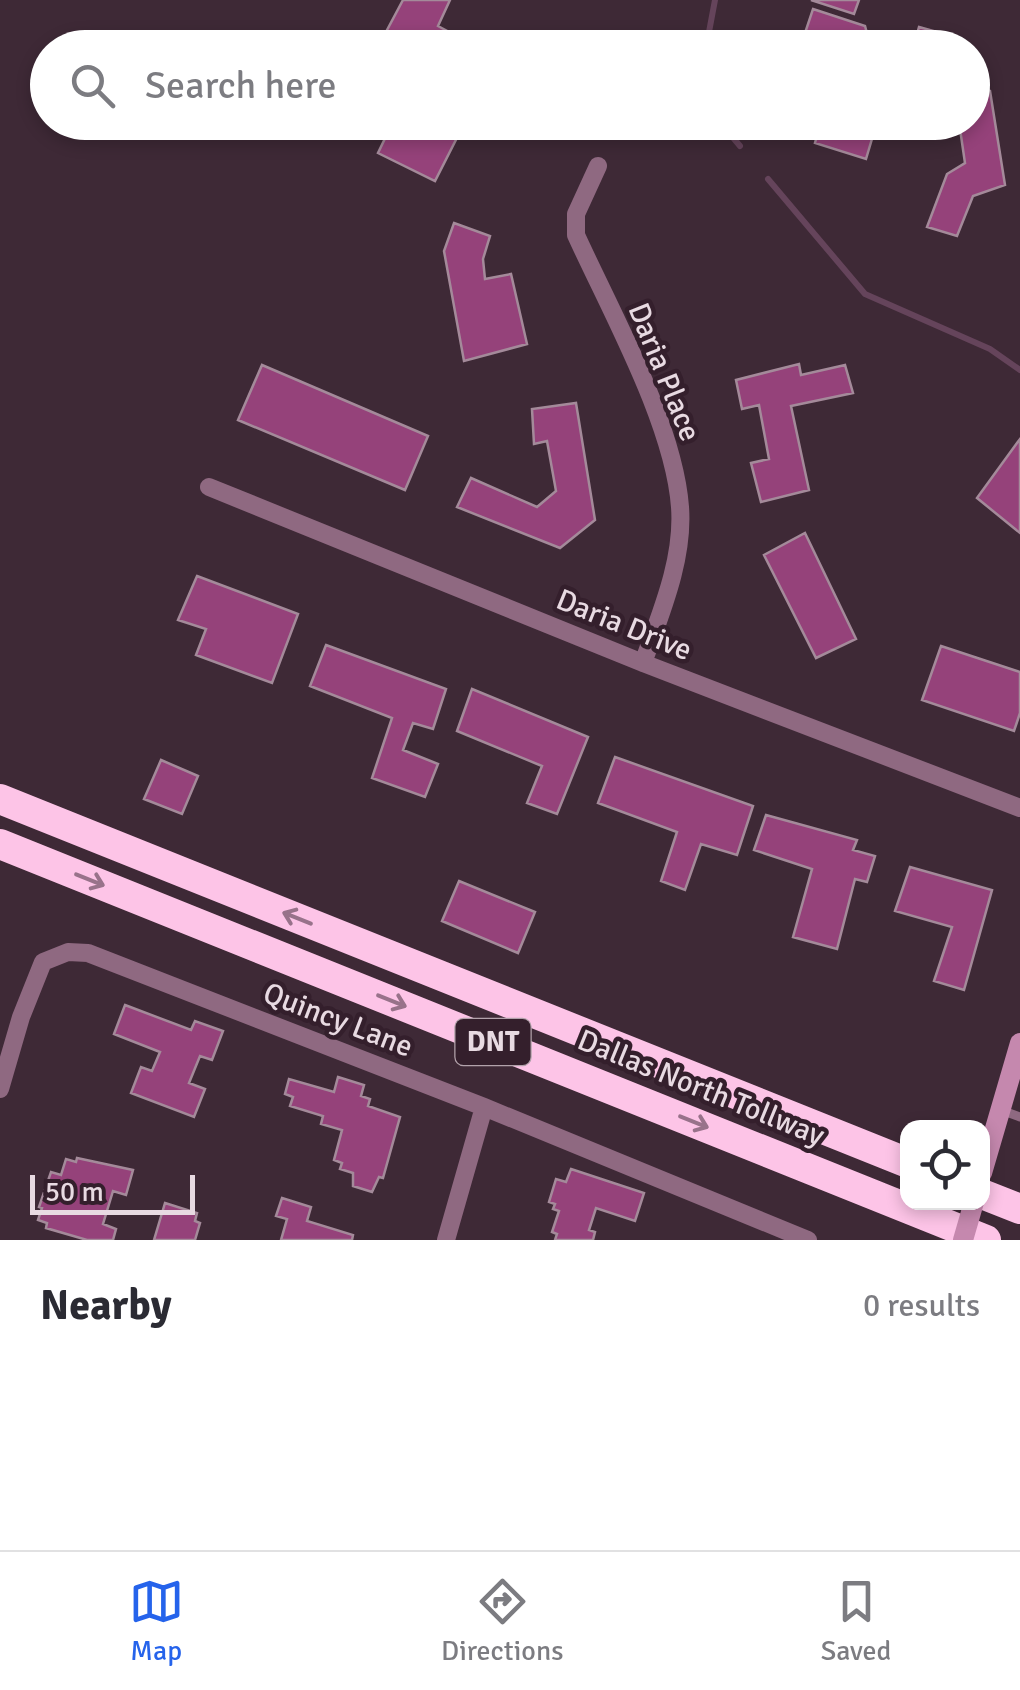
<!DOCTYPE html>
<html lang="en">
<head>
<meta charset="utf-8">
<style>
  :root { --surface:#fff; --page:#f7f7f7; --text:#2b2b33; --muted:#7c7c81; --line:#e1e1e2; --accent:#2563eb }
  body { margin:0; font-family:Signika,sans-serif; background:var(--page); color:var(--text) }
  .controls { position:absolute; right:30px; bottom:30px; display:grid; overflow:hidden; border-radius:20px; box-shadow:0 5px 15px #0003 }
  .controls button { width:90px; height:90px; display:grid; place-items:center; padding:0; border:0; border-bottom:2px solid var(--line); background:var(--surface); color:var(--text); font:50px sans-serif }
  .scale { position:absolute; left:30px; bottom:25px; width:165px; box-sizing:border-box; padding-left:10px; border:5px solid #e8dae2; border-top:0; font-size:28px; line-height:35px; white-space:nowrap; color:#e8dae2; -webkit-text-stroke:8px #341f2c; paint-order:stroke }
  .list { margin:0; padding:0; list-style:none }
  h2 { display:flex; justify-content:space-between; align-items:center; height:130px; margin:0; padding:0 40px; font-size:42px }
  h2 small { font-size:32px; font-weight:400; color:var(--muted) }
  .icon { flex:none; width:55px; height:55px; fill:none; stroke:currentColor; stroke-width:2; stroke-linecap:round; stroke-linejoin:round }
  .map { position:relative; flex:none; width:1020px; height:1240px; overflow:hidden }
  .search { position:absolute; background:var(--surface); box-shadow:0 5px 15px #0003; left:30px; right:30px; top:30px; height:110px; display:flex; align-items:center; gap:25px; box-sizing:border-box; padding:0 35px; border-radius:55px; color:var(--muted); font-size:38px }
  .sheet { height:310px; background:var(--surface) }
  nav { display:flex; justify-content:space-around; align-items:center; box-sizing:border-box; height:140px; border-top:2px solid var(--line); background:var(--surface); font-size:28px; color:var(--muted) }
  nav a { display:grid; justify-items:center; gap:5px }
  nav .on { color:var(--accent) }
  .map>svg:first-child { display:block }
</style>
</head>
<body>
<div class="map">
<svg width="1020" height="1240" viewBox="0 0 1020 1240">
  <rect width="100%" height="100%" fill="#3e2936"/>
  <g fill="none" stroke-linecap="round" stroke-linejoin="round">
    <path stroke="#65445b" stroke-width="6" d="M706,48L715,0
      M720,122L740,146
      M768,179L865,294L990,349L1020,370"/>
  </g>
  <path fill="#95427a" stroke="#a48a9a" stroke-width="2.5" d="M403,0H450L438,26L479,48L378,47Z
    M811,0H859L854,14Z
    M813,9L865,26L871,48H800Z
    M919,27L959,38L956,48H913Z
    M972,84L990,91L1005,185L973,196L957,236L927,227L947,174L965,163L959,122H972Z
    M393,122H465L435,181L378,153Z
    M821,122H877L866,159L815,143Z
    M454,223L490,236L483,259L485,279L511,274L527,344L464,361L444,251Z
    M799,364L801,375L845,365L853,393L791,406L809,490L761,502L751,463L769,459L759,405L742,409L736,380Z
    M262,365L428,436L405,490L238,420Z
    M576,403L595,520L560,548L457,507L471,478L537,507L556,491L547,441L534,444L532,409Z
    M1020,439V533L977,498Z
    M805,533L856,639L816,658L764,555Z
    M197,576L298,614L272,683L196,655L206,629L178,620Z
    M326,645L446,689L433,729L413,723L403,750L438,764L425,797L372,778L392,718L310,686Z
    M941,646L1020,672V713L1014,731L922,700Z
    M472,689L588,737L557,814L527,803L542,766L457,731Z
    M615,757L753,806L737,855L701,844L685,890L661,881L677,832L598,803Z
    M161,760L198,776L182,814L144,799Z
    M766,815L857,840L853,850L875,856L867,882L855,879L837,949L793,937L812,869L754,850Z
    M910,867L992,890L964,990L934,981L952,927L895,911Z
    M459,881L535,912L518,953L442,921Z
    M125,1005L191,1030L195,1021L223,1031L212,1060L200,1056L189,1083L205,1089L194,1117L131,1093L141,1067L152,1071L160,1052L114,1034Z
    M338,1077L364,1085L361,1096L370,1099L368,1106L400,1117L383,1178L379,1177L372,1192L353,1186V1173L340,1169L342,1163L334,1160L342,1130L321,1124L323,1116L290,1106L293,1097L285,1094L289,1079L334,1092Z
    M77,1158L133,1170L126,1195L113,1191L103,1224L116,1229L113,1240H87L46,1228L47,1223L38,1220L42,1208L39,1207L51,1172L61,1175L66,1159L76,1162Z
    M571,1169L644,1193L635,1221L596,1208L589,1230L595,1232L593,1240H555L557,1234L552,1232L559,1211L553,1209L555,1204L549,1202L556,1179L566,1182Z
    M282,1198L311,1207L307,1221L353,1235L352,1240H281L287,1219L276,1216Z
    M165,1203L197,1213L195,1221L200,1223L195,1240H154Z"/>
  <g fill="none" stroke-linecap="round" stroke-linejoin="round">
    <path stroke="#8f6981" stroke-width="9" d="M1001,1110L1020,1117"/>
    <path stroke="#8f6981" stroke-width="18" d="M598,166L576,214V235C611,312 674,424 680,507C684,560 660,615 643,663
      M209,487L643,663L1020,808
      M0,1089L21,1017L43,962L68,952L88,953L484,1107L808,1240
      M446,1240L484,1107"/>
    <path stroke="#c588ae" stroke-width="20" d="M982,1173L1020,1043"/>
    <path stroke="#fdc4e7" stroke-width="30" d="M0,799L908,1163
      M0,844L986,1240
      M982,1194L1020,1209"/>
    <path stroke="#c588ae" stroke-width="20" d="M963,1240L974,1202"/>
  </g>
  <defs><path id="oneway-shaft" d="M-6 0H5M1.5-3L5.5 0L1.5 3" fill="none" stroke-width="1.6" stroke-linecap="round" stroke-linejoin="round" transform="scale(2.5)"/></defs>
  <g stroke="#98728a">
    <use href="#oneway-shaft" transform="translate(90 880) rotate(22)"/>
    <use href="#oneway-shaft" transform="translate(297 918) rotate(-158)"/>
    <use href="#oneway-shaft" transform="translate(392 1001) rotate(22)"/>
    <use href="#oneway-shaft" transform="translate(694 1122) rotate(22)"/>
  </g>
  <g text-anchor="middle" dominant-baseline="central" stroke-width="9" stroke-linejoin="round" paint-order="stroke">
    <rect fill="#341f2c" stroke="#b2a2ab" stroke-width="2.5" x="455.5" y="1019" width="75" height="46" rx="8"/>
    <g font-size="28" font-weight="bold" fill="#e8dae2">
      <text x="493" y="1042">DNT</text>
    </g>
    <g font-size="30" fill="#e8dae2" stroke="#341f2c">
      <text transform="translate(664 372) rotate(68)">Daria Place</text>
      <text transform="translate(624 625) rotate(22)">Daria Drive</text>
      <text transform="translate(338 1020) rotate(21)">Quincy Lane</text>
      <text transform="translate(701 1088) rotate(22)">Dallas North Tollway</text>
    </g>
  </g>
</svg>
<div class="controls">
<button><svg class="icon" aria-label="locate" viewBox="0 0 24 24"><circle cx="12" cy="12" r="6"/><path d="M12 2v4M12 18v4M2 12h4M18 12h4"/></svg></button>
</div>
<div class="scale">50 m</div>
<div class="search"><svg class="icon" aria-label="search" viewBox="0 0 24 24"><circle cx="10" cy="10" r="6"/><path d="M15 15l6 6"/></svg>Search here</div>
</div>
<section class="sheet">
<h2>Nearby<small>0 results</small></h2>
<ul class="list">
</ul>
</section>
<nav>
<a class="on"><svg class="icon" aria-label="map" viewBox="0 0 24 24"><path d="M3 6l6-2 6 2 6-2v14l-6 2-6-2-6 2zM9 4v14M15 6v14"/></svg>Map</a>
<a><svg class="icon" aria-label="directions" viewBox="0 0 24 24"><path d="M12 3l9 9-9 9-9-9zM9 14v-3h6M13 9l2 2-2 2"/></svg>Directions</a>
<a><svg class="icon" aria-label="saved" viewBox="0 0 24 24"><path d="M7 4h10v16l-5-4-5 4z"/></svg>Saved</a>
</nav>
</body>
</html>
